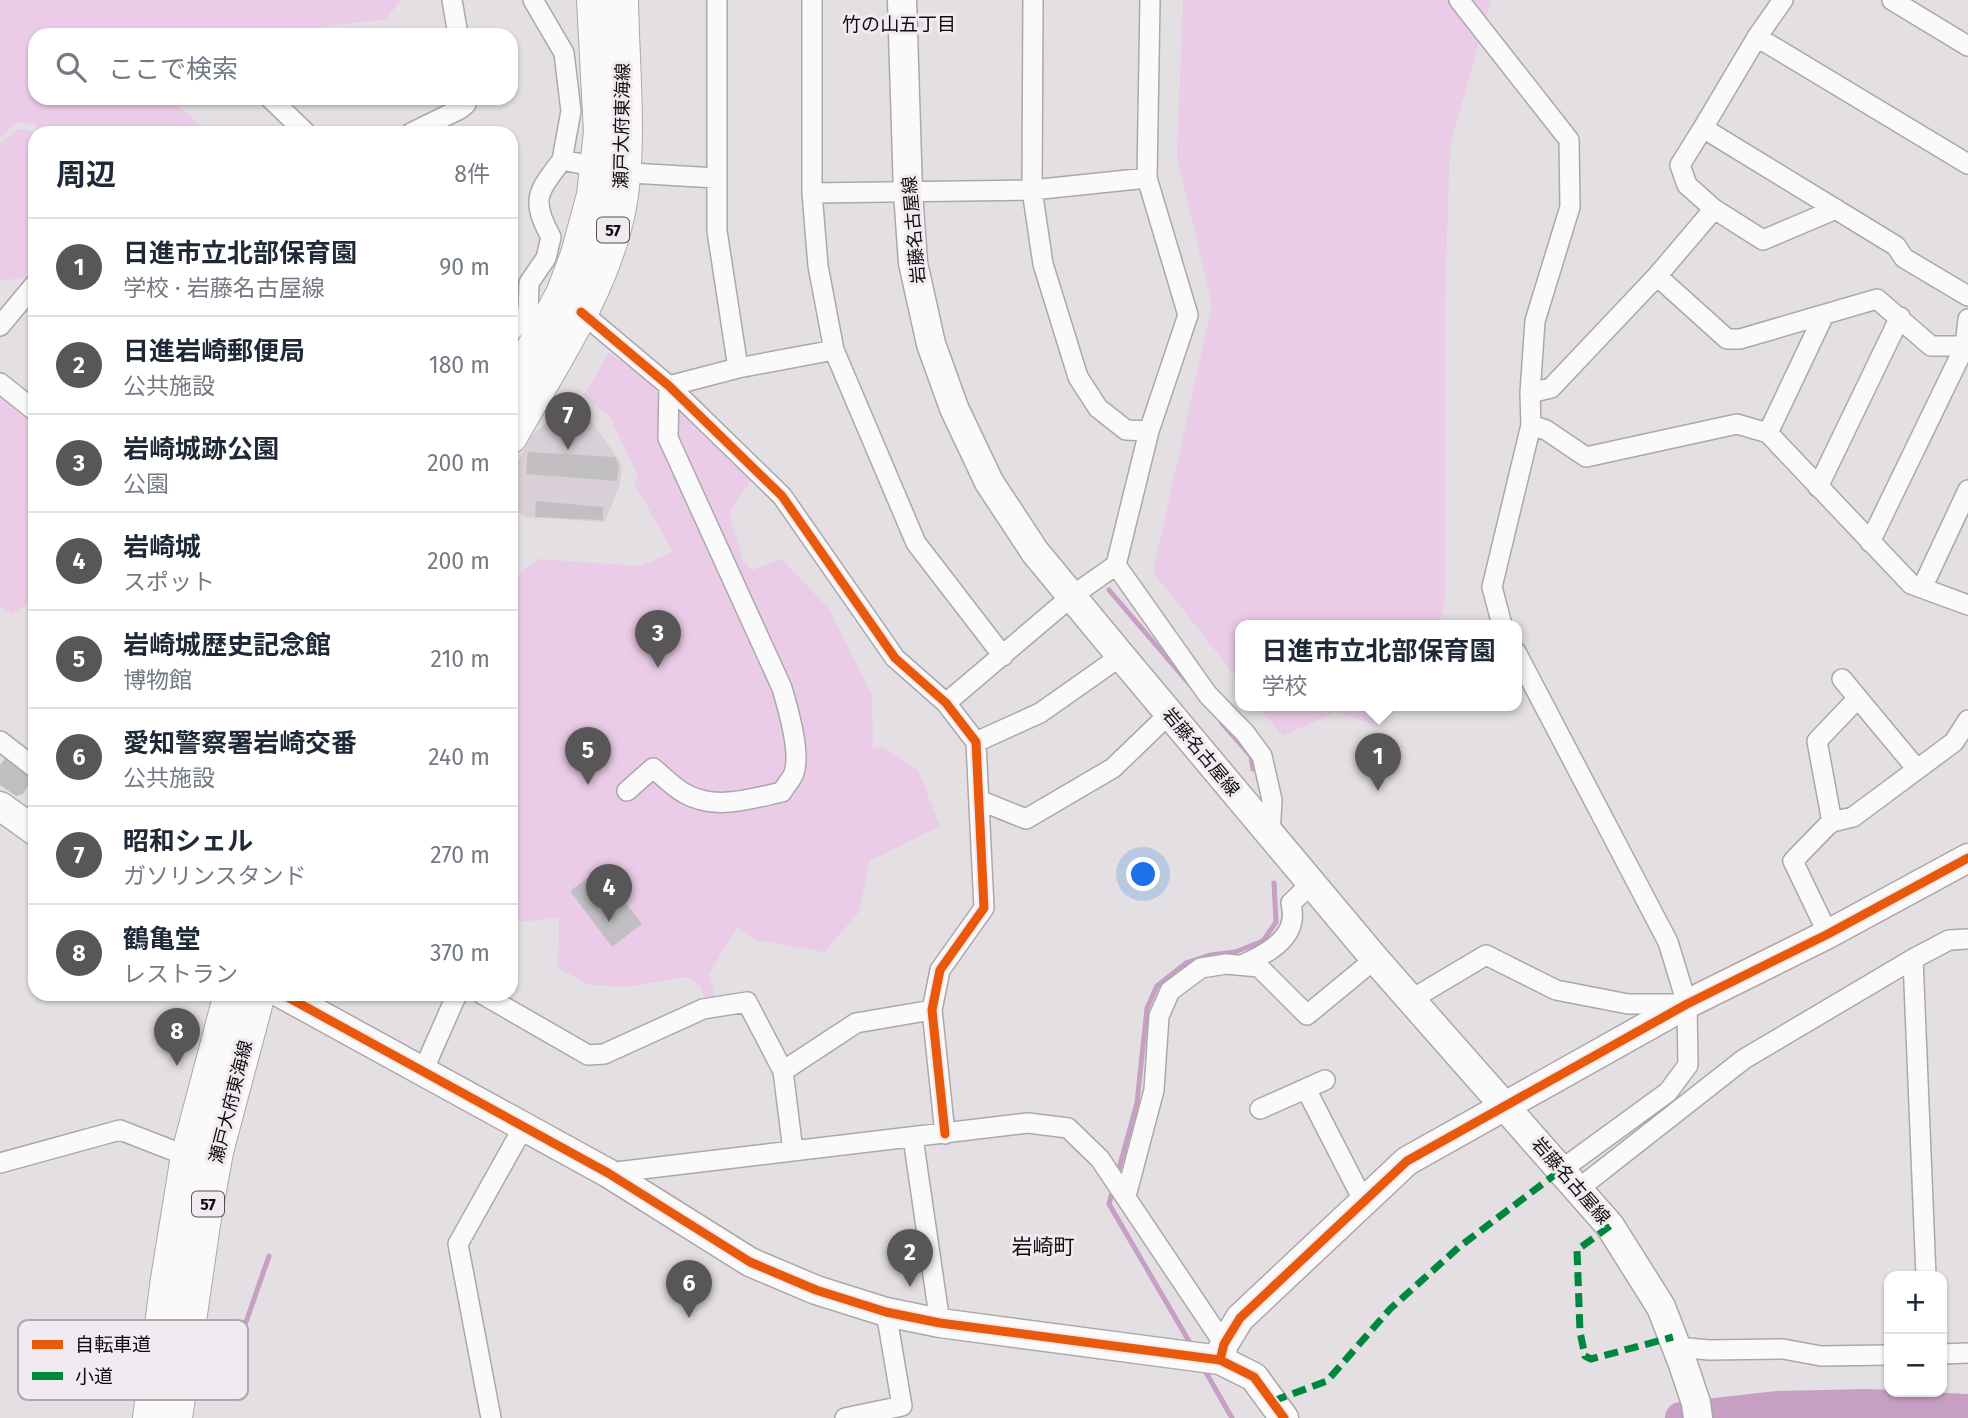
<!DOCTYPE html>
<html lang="ja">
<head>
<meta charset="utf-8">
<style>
  :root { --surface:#fff; --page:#f2f2f3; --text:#1f2937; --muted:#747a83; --line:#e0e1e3; --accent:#595658 }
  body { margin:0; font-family:"Fira Sans","Noto Sans JP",sans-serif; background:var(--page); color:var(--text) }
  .controls { position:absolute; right:21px; bottom:21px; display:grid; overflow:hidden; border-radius:14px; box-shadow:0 2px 5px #0004 }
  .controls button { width:63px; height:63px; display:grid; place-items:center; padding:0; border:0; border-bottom:2px solid var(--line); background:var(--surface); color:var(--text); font:35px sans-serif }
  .you { position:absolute; left:1144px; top:875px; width:24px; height:24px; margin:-18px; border:5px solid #fff; border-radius:50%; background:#1a73e8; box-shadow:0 0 0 10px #1a73e833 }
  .badge { display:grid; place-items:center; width:46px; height:46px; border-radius:50%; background:var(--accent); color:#fff; font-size:23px; font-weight:700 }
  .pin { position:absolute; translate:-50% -58px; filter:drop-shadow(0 2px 4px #0008) }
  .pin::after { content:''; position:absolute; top:37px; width:24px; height:21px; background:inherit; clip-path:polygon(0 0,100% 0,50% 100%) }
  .popup { position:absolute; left:1235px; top:620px; width:287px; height:91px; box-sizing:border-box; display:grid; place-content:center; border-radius:14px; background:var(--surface); filter:drop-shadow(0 2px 5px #0005); font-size:23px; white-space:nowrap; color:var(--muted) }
  .popup b { font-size:26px; color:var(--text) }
  .popup::after { content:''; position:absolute; left:50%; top:100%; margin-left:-14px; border:14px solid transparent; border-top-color:var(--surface) }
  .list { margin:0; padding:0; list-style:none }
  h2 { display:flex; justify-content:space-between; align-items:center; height:91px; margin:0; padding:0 28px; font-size:30px }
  h2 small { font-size:23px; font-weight:400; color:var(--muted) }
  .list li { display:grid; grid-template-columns:46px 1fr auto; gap:21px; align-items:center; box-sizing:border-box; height:98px; padding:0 28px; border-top:2px solid var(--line) }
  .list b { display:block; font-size:26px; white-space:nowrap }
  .list p { margin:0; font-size:23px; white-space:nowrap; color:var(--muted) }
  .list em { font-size:23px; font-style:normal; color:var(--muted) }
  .icon { flex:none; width:38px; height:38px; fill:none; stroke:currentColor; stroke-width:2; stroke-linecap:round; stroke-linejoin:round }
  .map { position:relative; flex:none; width:1968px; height:1418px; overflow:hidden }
  .search { position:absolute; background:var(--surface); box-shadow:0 2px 5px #0004; left:28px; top:28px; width:490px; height:77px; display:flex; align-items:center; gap:18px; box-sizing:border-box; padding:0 24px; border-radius:21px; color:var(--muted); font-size:26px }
  .panel { position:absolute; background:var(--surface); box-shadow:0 2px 5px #0004; left:28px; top:126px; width:490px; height:875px; border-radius:21px }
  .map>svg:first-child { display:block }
</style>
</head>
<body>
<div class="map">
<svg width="1968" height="1418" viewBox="0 0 1968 1418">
  <rect width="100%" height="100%" fill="#e3dfe2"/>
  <path fill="#d9d0d7" d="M569,403L586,413L622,465L620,484L605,522L526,517L511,508V474L532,435Z"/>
  <path fill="#ebcce8" d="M0,0H400L387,19L256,35H35V98H174V102L208,133H39L34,124L16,122L0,137Z
    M1183,0H1491L1450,146L1445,297V601L1439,625H1240V682L1153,572L1212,305L1177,157Z
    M18,129L31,131L35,140V276L0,281V144Z
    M609,353L670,395L754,477L729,513L743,560L752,570L782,559L829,609L872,695L873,747L884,748L918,770L940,826L870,861L859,912L824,952L759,941L737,927L709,974L717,1003L709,1012L700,985L685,977L628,987L589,985L558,968L559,918L520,922L511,918V581L538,559L641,566L673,552L634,483L638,476L609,415L583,396Z
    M0,391L35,419V600L12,614L0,606Z
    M1258,705H1401L1380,726L1335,712L1283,736Z"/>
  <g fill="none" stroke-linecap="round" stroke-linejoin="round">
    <path stroke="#c69fc2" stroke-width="5" d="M1109,590L1191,686
      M1222,723L1251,756L1253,769
      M1117,1176L1137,1103L1147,1008L1157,986L1186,963L1211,955L1235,952L1263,941L1276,922L1274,883
      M1113,1189L1109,1204L1193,1348
      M246,1322L269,1256
      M1204,1369L1232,1418"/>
    <path stroke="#c69fc2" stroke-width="32" d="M1681,1418L1778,1407L1868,1405L1968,1410"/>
  </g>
  <path fill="#c1bfc1" d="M528,452L615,457L619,465L617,481L526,474Z
    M536,501L603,507V520L535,517Z
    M7,756L35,776V792L27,787L23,794L16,796L0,785V765Z
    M587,878L604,899L616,890L642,924L612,947L570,891Z"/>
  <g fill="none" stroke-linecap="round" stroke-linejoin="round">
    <g stroke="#aba8aa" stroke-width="22">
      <path id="street" d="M452,0L458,35
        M533,0L564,53L571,111L562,160L587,165L597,171L716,178
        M717,0V231L738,368
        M812,0V193L818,266L834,350L916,543L1003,656
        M1033,0L1032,190L1043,264L1078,377L1098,408L1126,430L1149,431
        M1459,0L1569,140L1570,207L1535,321L1530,393L1531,425L1492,587L1502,625
        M1783,0L1757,37L1703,128L1896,246L1904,258L1968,296
        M1892,0L1968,46
        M1757,37L1968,164
        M270,98L306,133
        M1703,128L1680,165L1687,185L1714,209L1763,240L1836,209
        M411,133L460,109L466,104V98
        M812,193L1032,190L1147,178
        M1657,276L1727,339H1740L1877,299L1931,346H1968
        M581,312L669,386L782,496L895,658L946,703L976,742L984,908L940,970L932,1010L945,1134
        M0,326L35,284
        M511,332L528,312L529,283L546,258L551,237C530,199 538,192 562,160
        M0,383L35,411
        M669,386L738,368L834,350
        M1530,393L1551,388L1657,276L1714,209
        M1531,425L1546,430L1586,457L1737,424L1768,433L1911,584L1968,605
        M1768,433L1824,315
        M1818,487L1900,317
        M1870,542L1965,346L1968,319
        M1116,565L1208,695L1245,733L1262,756L1272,800L1270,834
        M1922,588L1968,490
        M1516,652L1668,942L1687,1004L1688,1065L1668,1092L1561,1170
        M1842,679L1916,768
        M946,703L1072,596L1116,565L1149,431L1188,315L1147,178L1150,0
        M0,741L35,768
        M976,742L1040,713L1121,656
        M627,791L653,768C663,776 673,787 684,793C715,811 749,799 782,792C785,786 792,779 794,773C801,752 788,709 782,688L668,438L669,386
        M979,800L1026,819L1113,768L1169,714
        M1832,822L1817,741L1858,698
        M1828,934L1793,861L1827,826L1832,822L1853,817L1954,742L1968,720
        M1913,959L1926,1276
        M1242,965C1260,957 1289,943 1292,920C1293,915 1292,908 1291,903L1312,883
        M482,994L588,1055L604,1054L703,1009L747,1002L783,1071L793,1151
        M1412,999L1486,955L1556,990L1628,1004H1682
        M423,1071L457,994
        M783,1071L856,1023L932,1010
        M1306,1089L1364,1202
        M1260,1109L1325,1080
        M913,1138L940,1323
        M0,1163L120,1130L187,1156
        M608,1173L1028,1123L1068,1128L1100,1159L1224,1344
        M1577,1190L1744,1059L1913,959L1949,940L1968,939
        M1126,1196L1154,1090L1159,1016L1170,991L1201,968L1226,964L1259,967L1307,1015L1375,959
        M1677,1347L1709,1350L1783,1349L1821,1356L1889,1355
        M1942,1354L1968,1353
        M491,1418L458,1244L524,1126
        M845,1418L902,1406L886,1312"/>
    </g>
    <g stroke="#aba8aa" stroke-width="31">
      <path id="secondary" d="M902,0L908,192L913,263L931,344L954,408L989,482L1035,552L1121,656L1375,959L1610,1226L1661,1307L1683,1364L1696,1403L1698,1418
        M0,806L35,831
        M282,994L608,1173L750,1262L816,1290L886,1312L940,1323L1220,1360L1254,1377L1284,1418
        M1220,1360L1224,1344L1240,1318L1407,1161L1687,1004L1828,934L1968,858"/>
    </g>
    <g stroke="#aba8aa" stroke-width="34">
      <path id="primary" d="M511,388L562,294L577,254L593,195L600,132L593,0
        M511,437C551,366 602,293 619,212C632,149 623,66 622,0
        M149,1418L167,1279L187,1156L230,994
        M176,1418L204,1224L217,1152L259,994"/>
    </g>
    <use href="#street" stroke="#fbfafb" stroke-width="19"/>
    <use href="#secondary" stroke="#fbfafb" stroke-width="28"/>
    <use href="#primary" stroke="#fbfafb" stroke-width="32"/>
    <path stroke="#00873e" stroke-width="7" stroke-dasharray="14 7" stroke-linecap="butt" d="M1610,1226L1577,1250L1580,1332L1585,1356L1591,1359L1673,1337
      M1273,1401L1327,1381L1390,1309L1459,1247L1561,1170"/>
    <g stroke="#f1ebf1" stroke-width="13">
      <path id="cycleway" d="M581,312L669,386L782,496L895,658L946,703L976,742L984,908L940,970L932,1010L945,1134
        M282,994L608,1173L750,1262L816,1290L886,1312L940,1323L1220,1360L1254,1377L1284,1418
        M1220,1360L1224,1344L1240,1318L1407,1161L1687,1004L1828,934L1968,858"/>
    </g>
    <use href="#cycleway" stroke="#e8590c" stroke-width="9"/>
  </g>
  <g text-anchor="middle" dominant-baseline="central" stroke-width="6" stroke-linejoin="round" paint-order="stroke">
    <g fill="#f1ebf1" stroke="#535052" stroke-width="2">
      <rect x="597" y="217.5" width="32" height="25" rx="5"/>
      <rect x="192" y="1191.5" width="32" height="25" rx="5"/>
    </g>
    <g font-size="16" font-weight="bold" fill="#0f0d0e">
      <text x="613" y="230">57</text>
      <text x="208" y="1204">57</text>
    </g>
    <g font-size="18" fill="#0f0d0e" stroke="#f1ebf1">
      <text transform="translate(622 126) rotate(-89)">瀬戸大府東海線</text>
      <text transform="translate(914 230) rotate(-95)">岩藤名古屋線</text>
      <text transform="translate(1201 752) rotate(50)">岩藤名古屋線</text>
      <text transform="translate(231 1102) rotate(-76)">瀬戸大府東海線</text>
      <text transform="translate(1571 1181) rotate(49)">岩藤名古屋線</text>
    </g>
    <g font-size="19" fill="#0f0d0e" stroke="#f1ebf1">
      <text x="899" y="24">竹の山五丁目</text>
    </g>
    <g font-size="21" fill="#0f0d0e" stroke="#f1ebf1">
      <text x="1043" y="1247">岩崎町</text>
    </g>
  </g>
  <rect x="18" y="1320" width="230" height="80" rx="10" fill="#f1ebf1" stroke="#ada8ad" stroke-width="2"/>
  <rect x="32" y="1340" width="31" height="9" fill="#e8590c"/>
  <rect x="32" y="1372" width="31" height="8" fill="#00873e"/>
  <g font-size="19" fill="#0f0d0e">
    <text x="75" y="1351">自転車道</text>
    <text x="75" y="1383">小道</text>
  </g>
</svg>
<div class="controls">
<button>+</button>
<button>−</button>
</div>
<div class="you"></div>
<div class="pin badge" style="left:1378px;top:791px">1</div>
<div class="popup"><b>日進市立北部保育園</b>学校</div>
<div class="pin badge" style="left:910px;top:1287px">2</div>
<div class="pin badge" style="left:658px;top:668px">3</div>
<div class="pin badge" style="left:609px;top:922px">4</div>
<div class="pin badge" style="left:588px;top:785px">5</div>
<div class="pin badge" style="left:689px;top:1318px">6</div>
<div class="pin badge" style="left:568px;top:450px">7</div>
<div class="pin badge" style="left:177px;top:1066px">8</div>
<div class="search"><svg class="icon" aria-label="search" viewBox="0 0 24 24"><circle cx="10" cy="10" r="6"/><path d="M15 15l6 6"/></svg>ここで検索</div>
<section class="panel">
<h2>周辺<small>8件</small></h2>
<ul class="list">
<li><span class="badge">1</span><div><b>日進市立北部保育園</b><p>学校 · 岩藤名古屋線</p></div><em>90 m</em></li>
<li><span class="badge">2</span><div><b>日進岩崎郵便局</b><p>公共施設</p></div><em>180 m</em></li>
<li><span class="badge">3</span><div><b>岩崎城跡公園</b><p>公園</p></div><em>200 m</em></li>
<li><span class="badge">4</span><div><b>岩崎城</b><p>スポット</p></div><em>200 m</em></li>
<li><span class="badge">5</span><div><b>岩崎城歴史記念館</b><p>博物館</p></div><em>210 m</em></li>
<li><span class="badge">6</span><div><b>愛知警察署岩崎交番</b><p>公共施設</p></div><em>240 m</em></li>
<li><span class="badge">7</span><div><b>昭和シェル</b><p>ガソリンスタンド</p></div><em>270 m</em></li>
<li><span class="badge">8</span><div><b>鶴亀堂</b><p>レストラン</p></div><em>370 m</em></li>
</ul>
</section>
</div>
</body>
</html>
